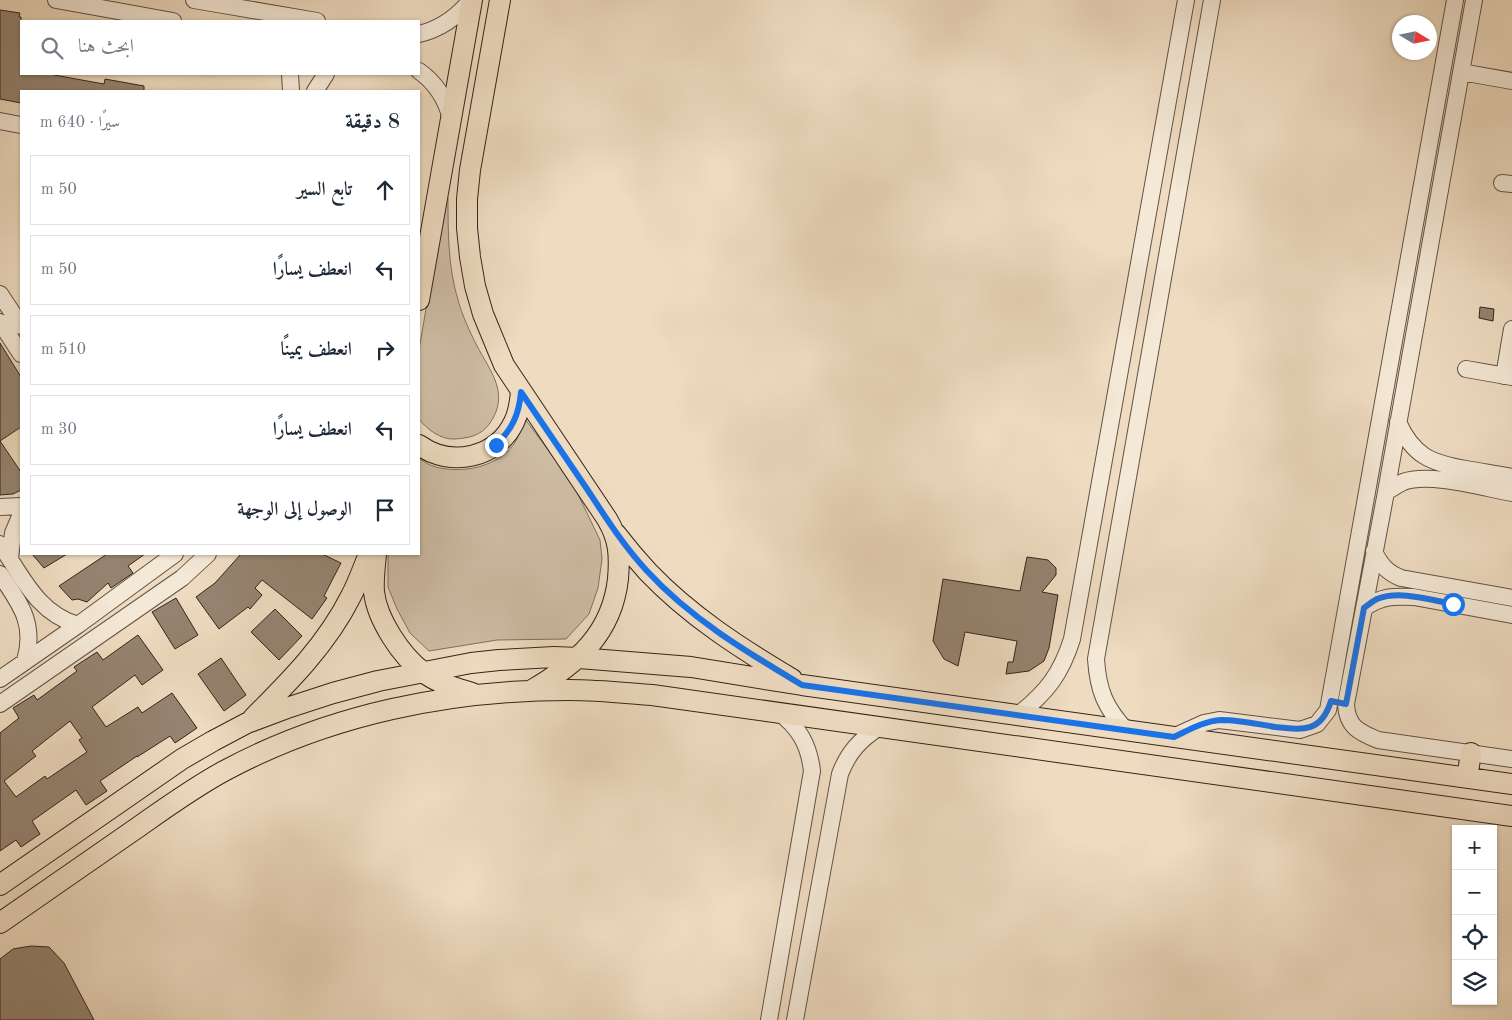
<!DOCTYPE html>
<html lang="ar">
<head>
<meta charset="utf-8">
<style>
  :root { --surface:#fff; --page:#f6f6f7; --text:#1f2937; --muted:#747a83; --line:#e0e1e3 }
  body { margin:0; font-family:"Old Standard TT",Amiri,serif; background:var(--page); color:var(--text); direction:rtl }
  .controls { position:absolute; right:15px; bottom:15px; display:grid; overflow:hidden; border-radius:0px; box-shadow:0 1px 4px #0004 }
  .controls button { width:45px; height:45px; display:grid; place-items:center; padding:0; border:0; border-bottom:1px solid var(--line); background:var(--surface); color:var(--text); font:25px sans-serif }
  .compass { position:absolute; left:1392px; top:15px; width:45px; height:45px; border-radius:50%; background:var(--surface); box-shadow:0 1px 4px #0004; rotate:100deg }
  .stop { position:absolute; width:15px; height:15px; margin:-11px; border:4px solid #1a73e8; border-radius:50%; background:#fff }
  .stop.end { background:#1a73e8; border-color:#fff; box-shadow:0 1px 5px #0008 }
  .list { margin:0; padding:0; list-style:none }
  h2 { display:flex; justify-content:space-between; align-items:center; height:65px; margin:0; padding:0 20px; font-size:21px }
  h2 small { font-size:16px; font-weight:400; color:var(--muted) }
  .list li { display:grid; grid-template-columns:32px 1fr auto; gap:15px; align-items:center; box-sizing:border-box; height:70px; margin:0 10px 10px; padding:0 10px; border:1px solid var(--line); border-radius:0px }
  .list b { display:block; font-size:19px; white-space:nowrap }
  .list em { font-size:16px; font-style:normal; color:var(--muted) }
  .icon { flex:none; width:28px; height:28px; fill:none; stroke:currentColor; stroke-width:2; stroke-linecap:round; stroke-linejoin:round }
  .map { position:relative; flex:none; width:1512px; height:1020px; overflow:hidden; direction:ltr }
  .search { position:absolute; background:var(--surface); box-shadow:0 1px 4px #0004; left:20px; top:20px; width:400px; height:55px; display:flex; align-items:center; gap:12px; box-sizing:border-box; padding:0 18px; border-radius:0px; color:var(--muted); font-size:19px }
  .panel { position:absolute; background:var(--surface); box-shadow:0 1px 4px #0004; left:20px; top:90px; width:400px; height:465px; border-radius:0px; direction:rtl }
  .map>svg:first-child { display:block }
</style>
</head>
<body>
<div class="map">
<svg width="1512" height="1020" viewBox="0 0 1512 1020">
  <rect width="100%" height="100%" fill="#eedbc0"/>
  <filter id="stains"><feTurbulence type="fractalNoise" baseFrequency=".004" numOctaves="4"/><feColorMatrix values="0 0 0 0 .2 0 0 0 0 .09 0 0 0 0 .02 0 0 0 .5 -.17"/></filter>
  <radialGradient id="worn" r=".72"><stop offset=".6" stop-color="#630" stop-opacity="0"/><stop offset="1" stop-color="#630" stop-opacity=".3"/></radialGradient>
  <path fill="#cebca4" stroke="#81705f" d="M445,197L448,198C448,232 448,267 458,300C462,315 470,332 477,346C491,372 510,394 490,423C481,436 469,438 454,439C442,440 426,429 419,419V350Z
    M525,419L572,482L600,540L602,559L598,588L589,614L566,639L497,640L429,651L410,633L397,609L388,587V554H419V459C424,461 430,466 436,467C463,474 497,467 514,444C519,437 521,427 525,419Z"/>
  <path fill="#958370" stroke="#34241a" fill-rule="evenodd" d="M0,10L20,13L19,17H21V74H55L54,75L104,84L105,79L144,86V91H21V103L0,99Z
    M1480,307L1494,309L1493,321L1479,318Z
    M0,343L21,377V427L0,441Z
    M0,441L21,472V490L13,494L0,495Z
    M32,554H67L44,568Z
    M107,554H145L128,566L133,573L111,588L108,583L87,602L78,599L72,600L59,586Z
    M241,554H322L341,563L324,596L327,598L312,619L262,580L255,588L262,595L250,609L248,607L219,629L196,597L215,583Z
    M1027,557L1048,560L1056,568V575L1042,592L1058,595L1049,648L1044,661L1029,671L1006,674L1008,662H1013L1017,641L965,632L958,666L944,659L933,641L943,579L1020,591Z
    M176,598L198,635L175,649L152,612Z
    M275,609L302,636L279,660L251,632Z
    M138,635L163,670L142,685L135,675L92,707L106,727L138,707L142,713L172,693L197,728L175,743L170,736L137,757V756L100,781L107,791L86,805L76,790L32,821L40,834L21,847L16,840L0,851V733L19,718L13,708L34,695L37,700L77,671L74,667L97,652L103,660ZM70,721L82,738L79,740L87,752L47,779L45,776L16,797L4,781L36,756L32,751Z
    M221,658L246,695L224,711L198,674Z
    M31,946L49,947L64,963L94,1020H0V959L13,949Z"/>
  <g fill="none" stroke-linecap="round" stroke-linejoin="round">
    <g stroke="#625244" stroke-width="18">
      <path id="minor" d="M56,0L173,21
        M194,0L317,21
        M1474,0L1386,492L1346,704C1347,727 1359,732 1378,740L1512,759
        M419,34C441,29 457,17 471,0
        M419,71C436,83 446,99 451,119
        M1461,72L1512,81
        M290,74L291,91
        M315,91L326,74
        M0,121L21,125
        M1502,183L1512,184
        M0,294L21,326
        M0,322L21,354
        M1466,369L1512,377
        M1504,376L1512,329
        M1398,422C1413,456 1431,463 1466,469C1482,472 1497,474 1512,477
        M1386,492C1391,489 1397,485 1403,482C1429,472 1484,488 1512,493
        M0,507L21,506
        M0,544C22,576 37,613 78,625
        M1374,551C1380,565 1388,573 1401,578L1512,598
        M10,558L13,533L21,514
        M0,574C20,604 36,623 25,661
        M1364,608C1382,596 1393,596 1414,597L1512,615
        M0,679L78,625L175,554
        M0,704L182,578L208,554
        M1018,715C1047,692 1061,674 1072,639L1186,0
        M1127,731C1105,708 1098,690 1096,659L1212,0
        M1173,737L1204,723L1219,720L1300,730L1317,724L1328,710L1455,0
        M769,1020L812,771C809,745 799,727 778,712
        M795,1020L840,774C848,753 860,739 880,727"/>
    </g>
    <g stroke="#34241a" stroke-width="22">
      <path id="major" d="M500,0L470,170L467,199V228L470,257L475,286L483,314L504,365L607,519C619,539 620,555 618,579C612,633 577,664 532,690
        M419,300L472,0
        M419,445C451,468 497,458 514,422C519,412 520,402 521,392
        M616,534C626,547 637,560 648,572C690,616 740,648 792,679
        M376,554C375,566 373,579 374,592C377,619 401,656 423,672C437,683 456,688 472,693
        M253,718C290,681 327,644 351,596C358,583 363,568 369,554
        M1467,778L1471,753
        M0,885L182,759L213,741L247,723L290,707L333,693L378,681L471,663L499,660L554,657L579,658L691,667L802,685L1512,784
        M0,923C45,892 89,861 134,830C164,809 194,787 226,770C331,714 450,690 569,690C597,690 625,693 652,695L1512,816"/>
    </g>
    <use href="#minor" stroke="#f4e8d6" stroke-width="16"/>
    <use href="#major" stroke="#eedbc0" stroke-width="20"/>
  </g>
  <g fill="none" stroke-linecap="round" stroke-linejoin="round">
    <path stroke="#1a73e8" stroke-width="6" d="M496,445C512,429 519,415 521,392C543,424 565,457 587,489C606,518 623,545 647,571C691,619 747,652 802,685L1174,737C1189,730 1204,721 1221,720C1239,720 1258,724 1275,727C1303,730 1321,733 1331,701L1346,704L1364,608C1368,605 1373,601 1377,599C1400,590 1430,600 1453,604"/>
  </g>
  <rect width="100%" height="100%" filter="url(#stains)"/>
  <rect width="100%" height="100%" fill="url(#worn)"/>
</svg>
<div class="controls">
<button>+</button>
<button>−</button>
<button><svg class="icon" aria-label="locate" viewBox="0 0 24 24"><circle cx="12" cy="12" r="6"/><path d="M12 2v4M12 18v4M2 12h4M18 12h4"/></svg></button>
<button><svg class="icon" aria-label="layers" viewBox="0 0 24 24"><path d="M12 4l9 5-9 5-9-5zM3 14l9 5 9-5"/></svg></button>
</div>
<svg class="compass" viewBox="-18 -18 36 36"><path d="M0-13l5 13h-10z" fill="#e53935"/><path d="M0 13l5-13h-10z" fill="#747a83"/></svg>
<div class="stop" style="left:1453px;top:604px"></div>
<div class="stop end" style="left:496px;top:445px"></div>
<div class="search"><svg class="icon" aria-label="search" viewBox="0 0 24 24"><circle cx="10" cy="10" r="6"/><path d="M15 15l6 6"/></svg>ابحث هنا</div>
<section class="panel">
<h2>8 دقيقة<small>سيرًا · 640 m</small></h2>
<ul class="list">
<li><svg class="icon" aria-label="ahead" viewBox="0 0 24 24"><path d="M12 20V5M6 11l6-6 6 6"/></svg><div><b>تابع السير</b></div><em>50 m</em></li>
<li><svg class="icon" aria-label="left" viewBox="0 0 24 24"><path d="M17 20v-9H6M10 6l-5 5 5 5"/></svg><div><b>انعطف يسارًا</b></div><em>50 m</em></li>
<li><svg class="icon" aria-label="right" viewBox="0 0 24 24"><path d="M7 20v-9h11M14 6l5 5-5 5"/></svg><div><b>انعطف يمينًا</b></div><em>510 m</em></li>
<li><svg class="icon" aria-label="left" viewBox="0 0 24 24"><path d="M17 20v-9H6M10 6l-5 5 5 5"/></svg><div><b>انعطف يسارًا</b></div><em>30 m</em></li>
<li><svg class="icon" aria-label="arrive" viewBox="0 0 24 24"><path d="M6 21V4h12l-3 4 3 4H6"/></svg><div><b>الوصول إلى الوجهة</b></div></li>
</ul>
</section>
</div>
</body>
</html>
